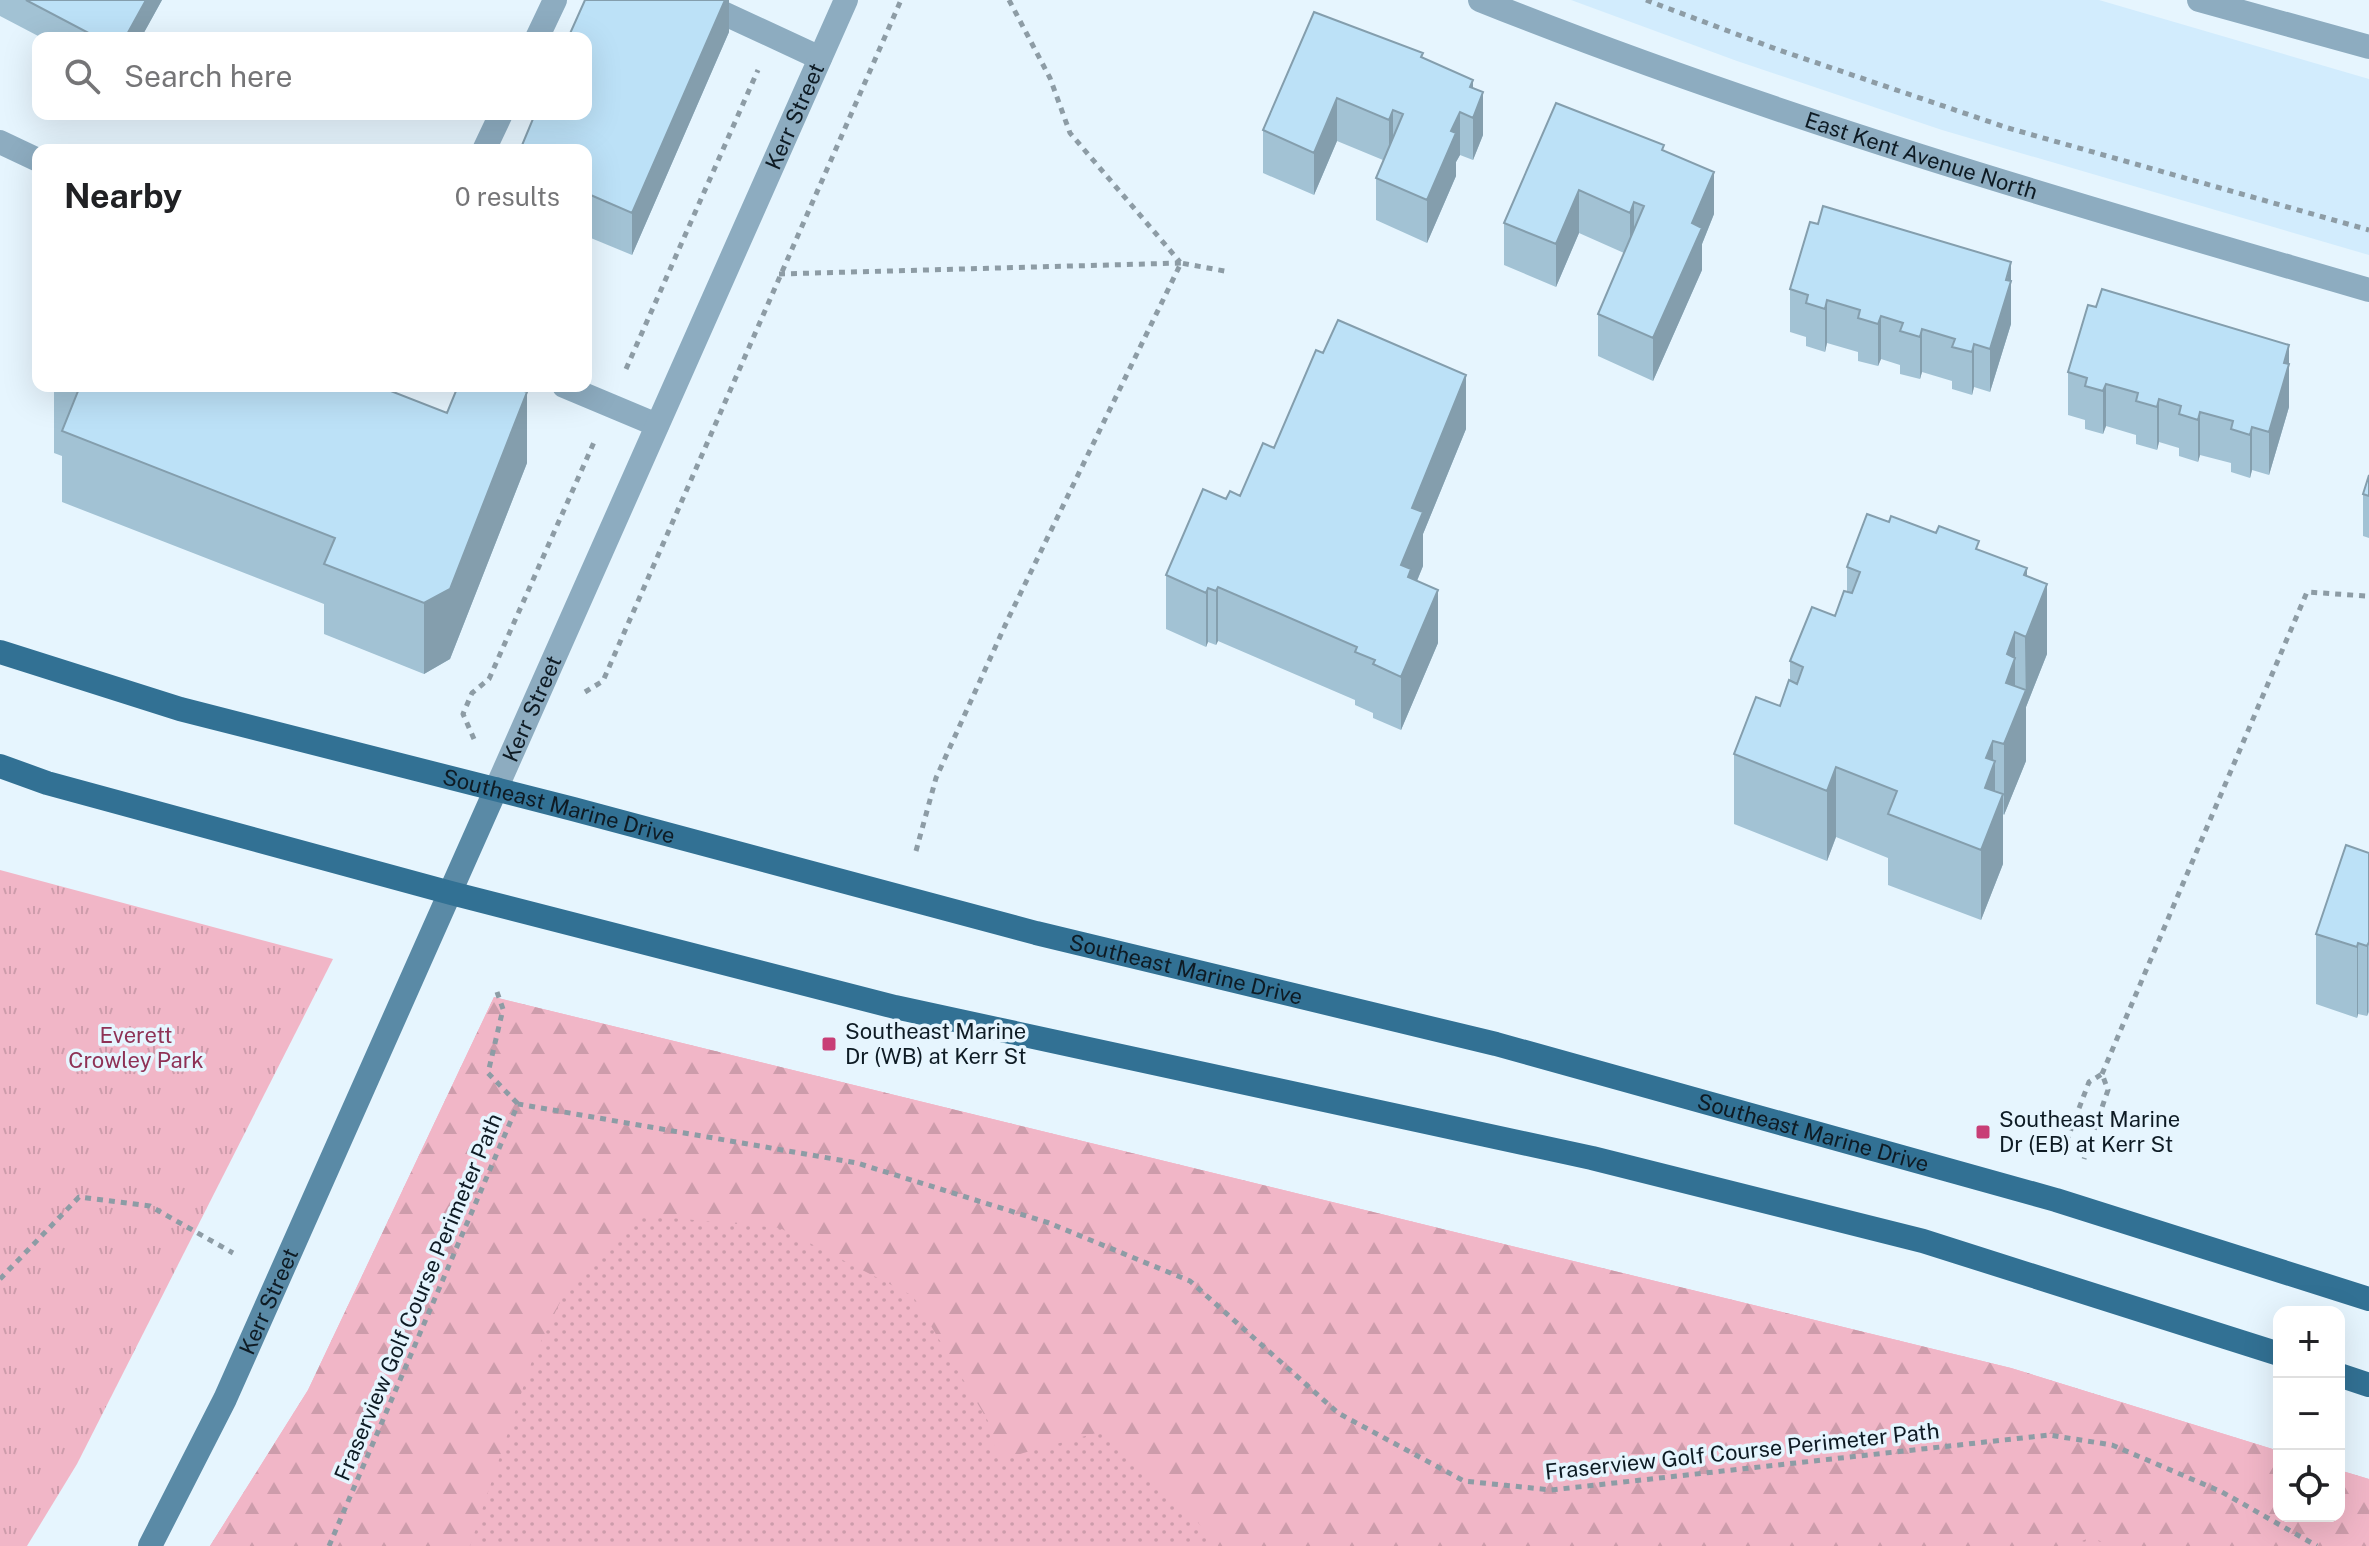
<!DOCTYPE html>
<html lang="en">
<head>
<meta charset="utf-8">
<style>
  :root { --surface:#fff; --page:#f6f6f6; --text:#202124; --muted:#757577; --line:#e0e0e0 }
  body { margin:0; font-family:"Public Sans",sans-serif; background:var(--page); color:var(--text) }
  .controls { position:absolute; right:24px; bottom:24px; display:grid; overflow:hidden; border-radius:16px; box-shadow:0 8px 32px #0002 }
  .controls button { width:72px; height:72px; display:grid; place-items:center; padding:0; border:0; border-bottom:2px solid var(--line); background:var(--surface); color:var(--text); font:40px sans-serif }
  .list { margin:0; padding:0; list-style:none }
  h2 { display:flex; justify-content:space-between; align-items:center; height:104px; margin:0; padding:0 32px; font-size:34px }
  h2 small { font-size:26px; font-weight:400; color:var(--muted) }
  .icon { flex:none; width:44px; height:44px; fill:none; stroke:currentColor; stroke-width:2; stroke-linecap:round; stroke-linejoin:round }
  .map { position:relative; flex:none; width:2369px; height:1546px; overflow:hidden }
  .search { position:absolute; background:var(--surface); box-shadow:0 8px 32px #0002; left:32px; top:32px; width:560px; height:88px; display:flex; align-items:center; gap:20px; box-sizing:border-box; padding:0 28px; border-radius:16px; color:var(--muted); font-size:30px }
  .panel { position:absolute; background:var(--surface); box-shadow:0 8px 32px #0002; left:32px; top:144px; width:560px; height:248px; border-radius:16px }
  .map>svg:first-child { display:block }
</style>
</head>
<body>
<div class="map">
<svg width="2369" height="1546" viewBox="0 0 2369 1546">
  <defs>
    <pattern id="grass-dots" width="8" height="8" patternUnits="userSpaceOnUse" patternTransform="scale(2)"><rect width="8" height="8" fill="#f1b6c7"/><path d="M2 2h.1M6 6h.1" fill="none" stroke="#cd9cab" stroke-width="1.8" stroke-linecap="round"/></pattern>
    <pattern id="forest-firs" width="22" height="20" patternUnits="userSpaceOnUse" patternTransform="scale(2)"><rect width="22" height="20" fill="#f1b6c7"/><path d="M5 1l3.5 6h-7zM16 11l3.5 6h-7z" fill="#cd9cab"/></pattern>
    <pattern id="park-tufts" width="24" height="20" patternUnits="userSpaceOnUse" patternTransform="scale(2)"><rect width="24" height="20" fill="#f1b6c7"/><path d="M3 7l-1-3M5 7V3M7 7l1-3M15 17l-1-3M17 17v-4M19 17l1-3" fill="none" stroke="#cd9cab"/></pattern>
  </defs>
  <rect width="100%" height="100%" fill="#e6f5fe"/>
  <path fill="#d2ecfd" d="M1571,0H2099L2369,79V255L1942,130L1737,61Z"/>
  <path fill="url(#grass-dots)" d="M494,997L2011,1368L2279,1451V1516H2339V1470L2369,1479V1546H210L308,1390Z"/>
  <path fill="url(#forest-firs)" d="M494,997L2011,1368L2279,1451V1516H2339V1470L2369,1479V1546H2110L2092,1537L2069,1546H1218L1194,1518L1100,1432L998,1460L988,1421L913,1296L780,1228L640,1215L568,1286L533,1358L470,1546H210L308,1390Z"/>
  <path fill="url(#park-tufts)" d="M0,870L333,959L77,1464L27,1546H0Z"/>
  <g fill="none" stroke-linecap="round" stroke-linejoin="round">
    <path stroke="#8d9ca5" stroke-width="5" stroke-dasharray="6 6" stroke-linecap="butt" d="M1009,0L1050,78L1070,133L1180,262
      M1646,0L1776,49L2008,128L2369,230
      M779,274L1181,263
      M626,369L758,70
      M585,692L603,681L901,0
      M474,739L463,714L472,693L489,679L595,440
      M916,851L936,778L1008,619L1181,263L1230,272
      M497,992L503,1009L488,1073L518,1104
      M2102,1074L2307,592L2366,596
      M2062,1153L2089,1082L2102,1074L2108,1090L2084,1159
      M0,1279L79,1197L150,1206L233,1253
      M329,1546L518,1104L857,1163L1049,1223L1190,1281L1338,1413L1464,1481L1551,1490L2049,1435L2112,1445L2222,1492L2317,1546"/>
    <path stroke="#8dacc0" stroke-width="24" d="M537,38L555,0
      M484,150L501,114"/>
    <g stroke="#8dacc0" stroke-width="24">
      <path d="M695,0L820,58"/>
      <path id="s1" d="M1480,0C1769,116 2069,203 2369,290"/>
      <path d="M2199,0L2369,47"/>
      <path d="M0,142L38,160"/>
      <path d="M564,386L657,425"/>
      <path id="s2" d="M496,789L846,0"/>
    </g>
    <path stroke="#5a8aa6" stroke-width="24" id="s3" d="M150,1546L225,1399L496,789"/>
    <g stroke="#327194" stroke-width="24">
      <path id="s4" d="M0,652L180,709L573,809L1036,933L1496,1044L2056,1200L2369,1299"/>
      <path d="M0,766L47,783L451,893L895,1007L1592,1158L1923,1241L2279,1354"/>
      <path d="M2339,1375L2369,1385"/>
    </g>
  </g>
  <path fill="#a2c2d4" d="M0,0H162L141,38H42L0,16Z
    M729,0V32L632,255L586,236V150Z
    M1423,58L1473,88L1483,135L1473,160L1460,155L1456,162V176L1427,243L1376,220V178L1383,160L1337,141L1314,195L1263,173V130Z
    M1664,150L1714,214L1702,244V270L1653,381L1598,356V314L1624,253L1579,233L1556,287L1504,265V223Z
    M1790,289L2011,324L1990,392L1974,387L1972,395L1952,389V381L1922,372L1920,379L1900,374V365L1881,359L1878,366L1858,361V352L1827,343L1825,352L1806,346V337L1790,332Z
    M2096,307L2289,345V407L2269,475L2252,470L2250,478L2231,472V463L2200,455L2198,462L2179,456V448L2159,442L2157,450L2136,444V435L2106,426L2103,434L2085,429V420L2068,415V372Z
    M1323,353L1466,429L1423,534V566L1417,581L1438,643L1401,730L1373,718V713L1355,705V700L1218,641L1216,645L1208,642L1206,647L1166,629V575L1226,499L1240,496L1274,448Z
    M54,386H378L527,463L450,659L424,674L324,634V604L62,502V456L54,453Z
    M2369,475V538L2363,536V494Z
    M1889,522L1979,550L2027,576L2047,654L2026,707V761L2004,815L2003,814V864L1981,920L1888,885V858L1836,837L1827,861L1734,824V754L1780,706L1790,681V661L1835,616L1847,592V567Z
    M2369,853V1012L2367,1016L2358,1014L2357,1018L2316,1004V934Z"/>
  <path fill="#849ead" d="M146,0H162L141,38H125Z
    M725,0H729V32L632,255V213Z
    M1473,80V116L1483,92V135L1473,160V118L1470,87Z
    M1337,98V141L1314,195V153Z
    M1393,110V153L1389,163V120Z
    M1460,112V155L1456,162V176L1427,243V200L1451,131Z
    M1714,172V214L1702,244V270L1653,381V338L1692,223Z
    M1579,190V233L1556,287V244Z
    M1634,202V244L1630,255V213Z
    M2011,262V324L1990,392V349Z
    M1827,300V343L1825,352V309Z
    M1881,316V359L1878,366V324Z
    M1922,329V372L1920,379V337Z
    M1974,344V387L1972,395V352Z
    M2289,345V407L2269,475V432Z
    M1466,375V429L1423,534V566L1411,595L1401,565L1412,508Z
    M2106,384V426L2103,434V391Z
    M527,392V463L450,659L424,674V603Z
    M2159,399V442L2157,450V407Z
    M2200,412V455L2198,462V420Z
    M2252,427V470L2250,478V435Z
    M2027,568V636L2047,584V654L2026,707L2024,575Z
    M1218,587V641L1216,645V591Z
    M1208,588V642L1206,647V593Z
    M1438,590V643L1401,730V677Z
    M2015,632V716L2026,690V761L2004,815V744L2007,654Z
    M1993,741V765L1995,761V815L2003,794V864L1981,920V850L1986,758Z
    M1836,767V837L1827,861V791Z
    M2368,942V1012L2367,1016V946Z
    M2358,943V1014L2357,1018V947Z"/>
  <path fill="#bce1f7" stroke="#849ead" stroke-width="2" d="M26,0H146L125,38H98Z
    M585,0H725L632,213L586,193V150H520L535,114H586V38H568Z
    M1314,12L1423,53L1421,57L1473,80L1470,87L1483,92L1473,118L1460,112L1451,131L1456,133L1427,200L1376,178L1403,114L1393,110L1389,120L1337,98L1314,153L1263,130Z
    M1556,103L1664,145L1662,150L1714,172L1692,223L1702,228L1653,338L1598,314L1644,206L1634,202L1630,213L1579,190L1556,244L1504,223Z
    M1823,206L2011,262L2006,280L2011,281L1990,349L1974,344L1972,352L1952,347L1955,339L1922,329L1920,337L1900,331L1903,323L1881,316L1878,324L1858,318L1860,310L1827,300L1825,309L1806,303L1808,295L1790,289L1810,222L1818,224Z
    M2102,289L2289,345L2284,363L2289,364L2269,432L2252,427L2250,435L2231,429L2233,421L2200,412L2198,420L2179,414L2181,406L2159,399L2157,407L2136,401L2138,393L2106,384L2103,391L2085,386L2087,378L2068,372L2088,305L2096,307Z
    M1338,320L1466,375L1412,508L1423,512L1401,565L1411,569L1408,577L1438,590L1401,677L1373,664L1375,660L1355,652L1357,647L1218,587L1216,591L1208,588L1206,593L1166,575L1203,489L1226,499L1230,491L1240,496L1263,443L1274,448L1316,350L1323,353Z
    M64,386H378L447,413L458,386H511L527,392L450,589L424,603L324,564L335,538L62,431L78,391Z
    M2369,475V496L2363,494Z
    M1867,514L1889,522L1891,516L1936,533L1939,526L1979,541L1976,549L2027,568L2024,575L2047,584L2026,637L2015,632L2007,654L2015,658L2006,683L2026,690L2004,744L1993,741L1986,758L1995,761L1985,788L2003,794L1981,850L1888,814L1897,791L1836,767L1827,791L1734,754L1756,697L1780,706L1789,680L1797,684L1803,667L1790,661L1812,607L1835,616L1844,591L1852,593L1860,572L1847,567Z
    M2346,845L2369,853V942L2367,946L2358,943L2357,947L2316,934Z"/>
  <g fill="#c83e76" stroke="#e6f5fe" stroke-width="3">
    <rect x="821" y="1036" width="16" height="16" rx="4"/>
    <rect x="1975" y="1124" width="16" height="16" rx="4"/>
  </g>
  <g text-anchor="middle" dominant-baseline="central" stroke-width="7" stroke-linejoin="round" paint-order="stroke">
    <g font-size="22" fill="#0e1b24" stroke="#e6f5fe">
      <text stroke="none"><textPath href="#s2" startOffset="736">Kerr Street</textPath></text>
      <text stroke="none"><textPath href="#s1" startOffset="468">East Kent Avenue North</textPath></text>
      <text stroke="none"><textPath href="#s2" startOffset="88">Kerr Street</textPath></text>
      <text stroke="none"><textPath href="#s4" startOffset="580">Southeast Marine Drive</textPath></text>
      <text stroke="none"><textPath href="#s4" startOffset="1228">Southeast Marine Drive</textPath></text>
      <text stroke="none"><textPath href="#s4" startOffset="1876">Southeast Marine Drive</textPath></text>
      <text transform="translate(418 1297) rotate(-67)">Fraserview Golf Course Perimeter Path</text>
      <text stroke="none"><textPath href="#s3" startOffset="272">Kerr Street</textPath></text>
      <text transform="translate(1742 1451) rotate(-6)">Fraserview Golf Course Perimeter Path</text>
    </g>
    <g font-size="22" fill="#0e1b24" stroke="#e6f5fe" text-anchor="start">
      <text x="845" y="1031">Southeast Marine<tspan x="845" dy="25">Dr (WB) at Kerr St</tspan></text>
      <text x="1999" y="1119">Southeast Marine<tspan x="1999" dy="25">Dr (EB) at Kerr St</tspan></text>
    </g>
    <g font-size="22" fill="#8e3155" stroke="#e6f5fe">
      <text x="136" y="1035">Everett<tspan x="136" dy="25">Crowley Park</tspan></text>
    </g>
  </g>
</svg>
<div class="controls">
<button>+</button>
<button>−</button>
<button><svg class="icon" aria-label="locate" viewBox="0 0 24 24"><circle cx="12" cy="12" r="6"/><path d="M12 2v4M12 18v4M2 12h4M18 12h4"/></svg></button>
</div>
<div class="search"><svg class="icon" aria-label="search" viewBox="0 0 24 24"><circle cx="10" cy="10" r="6"/><path d="M15 15l6 6"/></svg>Search here</div>
<section class="panel">
<h2>Nearby<small>0 results</small></h2>
<ul class="list">
</ul>
</section>
</div>
</body>
</html>
